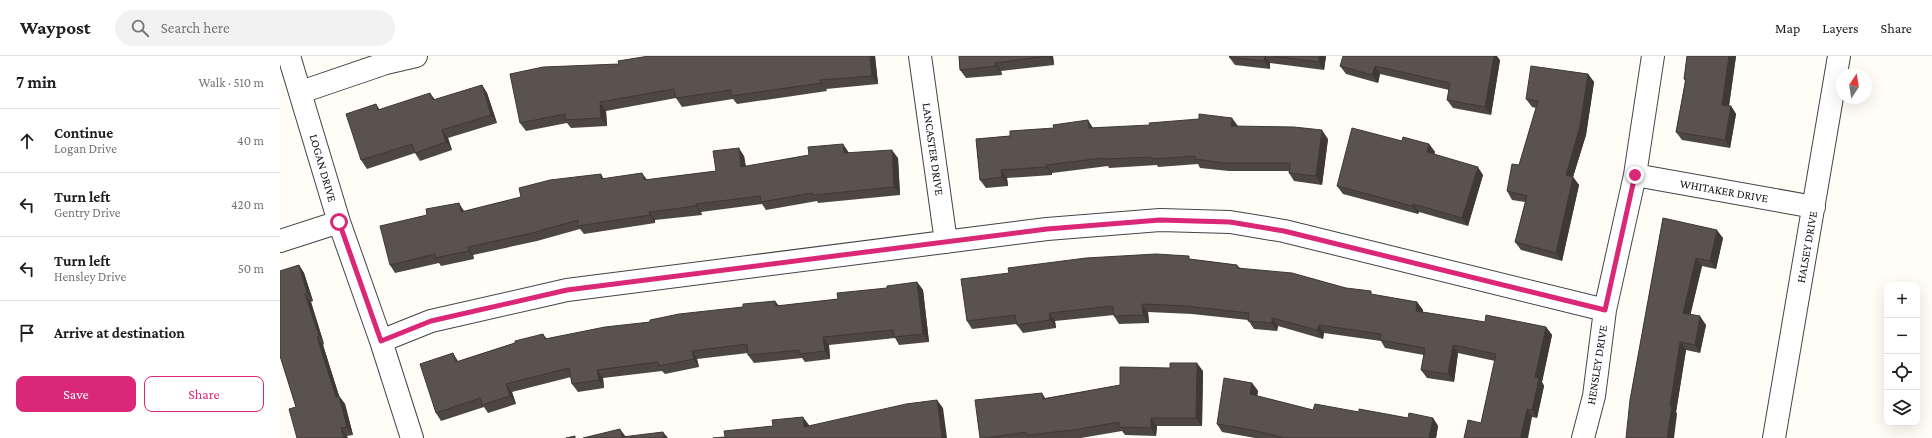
<!DOCTYPE html>
<html lang="en">
<head>
<meta charset="utf-8">
<style>
  :root { --surface:#fff; --page:#f2f2f2; --text:#202124; --muted:#757577; --line:#e0e0e0; --accent:#db2777 }
  body { margin:0; font-family:"Crimson Pro",serif; background:var(--page); color:var(--text) }
  .controls { position:absolute; right:12px; bottom:12px; display:grid; overflow:hidden; border-radius:8px; box-shadow:0 4px 16px #0002 }
  .controls button { width:36px; height:36px; display:grid; place-items:center; padding:0; border:0; border-bottom:1px solid var(--line); background:var(--surface); color:var(--text); font:20px sans-serif }
  .compass { position:absolute; left:1556px; top:12px; width:36px; height:36px; border-radius:50%; background:var(--surface); box-shadow:0 4px 16px #0002; rotate:12deg }
  .stop { position:absolute; width:12px; height:12px; margin:-9px; border:3px solid #db2777; border-radius:50%; background:#fff }
  .stop.end { background:#db2777; border-color:#fff; box-shadow:0 1px 4px #0008 }
  .list { margin:0; padding:0; list-style:none }
  h2 { display:flex; justify-content:space-between; align-items:center; height:52px; margin:0; padding:0 16px; font-size:17px }
  h2 small { font-size:13px; font-weight:400; color:var(--muted) }
  .list li { display:grid; grid-template-columns:26px 1fr auto; gap:12px; align-items:center; box-sizing:border-box; height:64px; padding:0 16px; border-top:1px solid var(--line) }
  .list b { display:block; font-size:15px; white-space:nowrap }
  .list p { margin:0; font-size:13px; white-space:nowrap; color:var(--muted) }
  .list em { font-size:13px; font-style:normal; color:var(--muted) }
  .actions { display:flex; gap:8px; padding:12px 16px }
  .actions a { flex:1; padding:9px 0; border:1px solid var(--accent); border-radius:8px; text-align:center; font-size:14px; color:var(--accent) }
  .actions .main { background:var(--accent); color:#fff }
  .icon { flex:none; width:22px; height:22px; fill:none; stroke:currentColor; stroke-width:2; stroke-linecap:round; stroke-linejoin:round }
  .map { position:relative; flex:none; width:1652px; height:382px; overflow:hidden }
  header { display:flex; align-items:center; gap:24px; box-sizing:border-box; height:56px; padding:0 20px; background:var(--surface); border-bottom:1px solid var(--line) }
  header strong { font-size:19px }
  nav { display:flex; gap:22px; margin-inline-start:auto; font-size:14px }
  .search { width:280px; height:36px; background:var(--page); display:flex; align-items:center; gap:10px; box-sizing:border-box; padding:0 14px; border-radius:22px; color:var(--muted); font-size:15px }
  main { display:flex }
  aside { flex:1; background:var(--surface) }
  .map>svg:first-child { display:block }
</style>
</head>
<body>
<header>
<strong>Waypost</strong>
<div class="search"><svg class="icon" aria-label="search" viewBox="0 0 24 24"><circle cx="10" cy="10" r="6"/><path d="M15 15l6 6"/></svg>Search here</div>
<nav><a>Map</a><a>Layers</a><a>Share</a></nav>
</header>
<main>
<aside>
<h2>7 min<small>Walk · 510 m</small></h2>
<ul class="list">
<li><svg class="icon" aria-label="ahead" viewBox="0 0 24 24"><path d="M12 20V5M6 11l6-6 6 6"/></svg><div><b>Continue</b><p>Logan Drive</p></div><em>40 m</em></li>
<li><svg class="icon" aria-label="left" viewBox="0 0 24 24"><path d="M17 20v-9H6M10 6l-5 5 5 5"/></svg><div><b>Turn left</b><p>Gentry Drive</p></div><em>420 m</em></li>
<li><svg class="icon" aria-label="left" viewBox="0 0 24 24"><path d="M17 20v-9H6M10 6l-5 5 5 5"/></svg><div><b>Turn left</b><p>Hensley Drive</p></div><em>50 m</em></li>
<li><svg class="icon" aria-label="arrive" viewBox="0 0 24 24"><path d="M6 21V4h12l-3 4 3 4H6"/></svg><div><b>Arrive at destination</b></div></li>
</ul>
<div class="actions"><a class="main">Save</a><a>Share</a></div>
</aside>
<div class="map">
<svg width="1652" height="382" viewBox="0 0 1652 382">
  <rect width="100%" height="100%" fill="#fffdf5"/>
  <g fill="none" stroke-linecap="round" stroke-linejoin="round">
    <g stroke="#444" stroke-width="24">
      <path id="minor" d="M9,0L59,166L101,285L132,382
        M640,0L666,186
        M21,36L106,7L136,0
        M1355,119L1534,151
        M0,185L59,166
        M101,285L151,265L287,234L767,173L880,164L950,166L1004,175L1325,254
        M1303,382L1314,340L1325,254L1355,119L1373,0
        M1494,382L1559,0"/>
    </g>
    <use href="#minor" stroke="#fff" stroke-width="22"/>
  </g>
  <path fill="#4d4742" d="M369,0H595L598,28L546,33L547,35L457,48L453,43L402,51L396,42L326,55L327,70L291,72L287,67L246,75L240,67L339,8Z
    M679,0H773L774,9L721,15L722,19L686,22L680,14Z
    M950,0H1046L1044,14L990,7V13L955,9L949,1Z
    M1407,0H1456L1449,50H1451L1456,58L1450,92L1402,84L1396,76L1405,25L1404,23Z
    M1220,4L1211,59L1173,52L1167,44L1169,34L1100,18L1098,27L1066,18L1060,10Z
    M1308,18L1314,26L1306,79L1293,121L1299,129L1282,205L1241,194L1235,186L1245,146L1232,144L1227,135L1239,109L1256,52L1252,51L1246,43Z
    M202,29L207,37L217,67L168,82L172,94L140,105L135,97L87,113L81,104L96,48L100,54L155,44Z
    M958,70L1048,83L1042,129L1014,125L1009,117V115H949L920,112L918,108L878,111L877,109L829,112L828,110L772,117V119L727,122L728,130L706,132L700,124L696,83L813,72Z
    M1122,85L1149,88L1155,96L1154,98L1203,119L1188,170L1139,156L1138,158L1063,138L1057,130Z
    M563,88L569,97L618,102L620,139L538,147L537,145L486,154L482,148L421,156L422,159L375,164V167L304,178L300,173L257,185L193,199L194,203L161,210L159,207L115,217L110,209L147,159L184,155L241,141L321,118L324,123L368,124L436,115L464,100L466,111L529,99Z
    M1383,162L1443,182L1436,213L1422,210L1410,259L1426,269L1420,297L1406,294L1396,356L1397,358L1350,344Z
    M911,203L957,209L960,212L1066,232L1093,239L1137,246L1143,254V256L1205,266L1266,271L1272,279L1262,326L1264,330L1257,362L1252,361L1201,367L1215,305L1178,297L1174,326L1147,322L1141,314L1144,299L1105,292L1101,285L1044,277L1043,283L998,270L997,275L974,273L968,264L912,258L868,256L869,267L839,268L834,260V259L775,265L776,272L743,277L737,269V268L692,273L687,265Z
    M19,209L24,217L33,245L31,246L44,288L43,289L59,340L65,348L73,379L67,380L16,351L1,302H0V215Z
    M637,226L643,234L649,286L619,289L615,282L549,289L550,303L525,306L522,302L474,307L468,299V297L417,303L419,311L385,318L382,315L323,322L324,332L298,336L292,328L291,321L232,336L236,348L208,357L204,351L161,365L156,357L179,305L263,278L267,283L463,251L495,245L499,250L558,243Z
    M923,315L922,370H877L876,380L845,379L842,375L801,382H700L766,342Z
    M972,327L978,335L977,340L1033,354L1079,356L1128,362H1153L1158,370L1156,382H975L942,376L937,368Z"/>
  <path fill="#3f3936" d="M590,0H595L598,28L592,20Z
    M768,0H773L774,9Z
    M985,0L990,7V13L984,5Z
    M1039,0H1046L1044,14L1039,6Z
    M1214,0H1217L1220,4L1211,59L1205,51Z
    M1449,0H1456L1448,57L1442,49Z
    M715,7L721,15L722,19L716,10Z
    M1095,10L1100,18L1098,27L1092,19Z
    M1308,18L1314,26L1306,79L1293,121L1299,129L1282,205L1276,197L1286,119Z
    M540,24L546,33L547,35L541,27Z
    M202,29L207,37L217,67L211,59Z
    M150,37L156,45L153,44Z
    M320,46L326,55L327,70L321,62Z
    M1451,50L1456,58L1450,92L1445,84Z
    M952,62L958,70H951Z
    M808,64L813,72H809Z
    M162,74L168,82L172,94L166,86Z
    M1042,74L1048,83L1042,129L1036,120Z
    M563,88L568,96L569,105L564,97Z
    M1149,88L1155,96L1153,104L1147,96Z
    M459,92L464,100L467,119L461,111Z
    M612,94L618,102L620,139L614,131Z
    M766,109L772,117V119L766,111Z
    M1198,111L1203,119L1188,170L1182,162Z
    M721,114L727,122L728,130L722,121Z
    M362,117L368,125L364,124Z
    M179,147L184,155L181,156Z
    M416,148L421,156L422,159L416,150Z
    M1133,148L1139,156L1138,158L1132,150Z
    M369,156L375,164V167L370,159Z
    M1437,174L1443,182L1436,213L1430,205Z
    M188,191L193,199L194,203L189,195Z
    M1416,202L1422,210L1409,265L1403,257Z
    M19,209L24,217L33,245L27,237Z
    M637,226L643,234L649,286L643,278Z
    M25,238L31,246L44,288L39,280Z
    M495,245L501,253L496,250Z
    M1137,246L1143,254L1141,263L1136,255Z
    M862,248L868,256L869,267L863,259Z
    M769,257L775,265L776,272L770,264Z
    M1420,260L1426,269L1420,297L1415,289Z
    M992,262L998,270L997,275L992,267Z
    M1039,269L1044,277L1043,283L1037,274Z
    M1266,271L1272,279L1262,326L1264,330L1257,362L1252,354L1255,321Z
    M37,281L43,289L61,346L59,340L65,348L73,379L67,371L56,341Z
    M543,281L549,289L550,303L545,295Z
    M1400,286L1406,294L1396,356L1397,358L1394,382H1387L1390,350Z
    M1173,289L1178,297L1174,326L1168,318Z
    M412,295L417,303L419,311L414,303Z
    M173,297L178,305L176,306Z
    M917,307L923,315L922,370L916,362Z
    M317,314L323,322L324,332L319,324Z
    M972,327L978,335L976,347L970,338Z
    M226,328L232,336L236,348L230,340Z
    M762,337L767,345L763,343Z
    M657,344L663,352L667,382H662Z
    M1247,353L1252,361L1248,382H1240Z
    M523,361L529,369L530,380L524,371Z
    M871,362L877,370L876,380L871,372Z
    M1153,362L1158,370L1156,382H1149Z
    M61,372L67,380L68,382H64Z
    M340,373L346,381H342Z
    M383,376L388,382H384Z"/>
  <path fill="#5a524d" stroke="#3f3936" d="M369,0H590L592,20L540,24L541,27L451,40V34L396,42L394,33L320,46L321,62L285,64V58L240,67L230,18L263,11L339,8L338,5Z
    M679,0H768L715,7L716,10L680,14Z
    M950,0H985L984,5L949,1Z
    M993,0H1039V6Z
    M1063,0H1214L1205,51L1167,44L1170,27L1095,10L1092,19L1060,10Z
    M1407,0H1449L1442,49L1451,50L1445,84L1396,76L1406,23H1404Z
    M1251,10L1308,18L1300,70L1286,119L1293,121L1276,197L1235,186L1247,140L1227,135L1232,108L1239,109L1258,45L1246,43Z
    M202,29L211,59L162,74L166,86L135,97L132,88L81,104L66,58L96,48L98,54L150,37L153,44Z
    M919,58L952,62L951,70L1014,71L1042,74L1036,120L1009,117L1010,107H943L915,103V100L872,103V101L824,103L823,102L766,109V111L721,114L722,121L700,124L696,83L730,80V75L774,72L773,69L808,64L809,72L870,69L869,67L919,63Z
    M1072,72L1122,85L1123,81L1149,88L1147,96L1198,111L1182,162L1133,148L1132,150L1057,130Z
    M563,88L564,97L612,94L614,131L533,139L532,137L481,146L480,140L416,148V150L369,156L370,159L298,170V164L252,177L188,191L189,195L155,202V198L110,209L100,170L147,159L146,153L179,147L181,156L241,141L239,132L270,124L321,118V123L362,117L364,124L436,115L433,95L459,92L461,111L529,99L528,91Z
    M1383,162L1437,174L1430,205L1416,202L1403,257L1420,260L1415,289L1400,286L1390,350H1392L1387,382H1346L1350,344Z
    M876,198L909,200V203L957,209V212L1012,217L1066,232L1091,235V238L1137,246L1136,255L1205,266L1206,259L1266,271L1255,321L1259,322L1252,354L1247,353L1240,382H1184L1188,364L1201,367L1216,298L1173,289L1168,318L1141,314L1145,292L1100,284L1101,278L1039,269L1037,274L992,262V267L968,265L969,257L906,250L862,248L863,259L834,260L833,250L769,257L770,264L737,269L735,259L687,265L681,223L729,217L728,212L806,202Z
    M19,209L27,237L25,238L39,280L37,281L56,341L59,340L67,371L61,372L64,382H17L9,353L16,351L0,300V215Z
    M637,226L643,278L614,281L613,274L543,281L545,295L520,298L519,294L468,299L467,288L412,295L414,303L379,310L378,306L317,314L319,324L292,328L289,312L226,328L230,340L202,349L200,342L156,357L140,308L173,297L176,306L235,287V285L263,278L265,283L325,271L370,266V264L399,258L463,251V248L495,245L496,250L558,243L557,237L607,232V230Z
    M890,307H917L916,362H871V372L839,371V366L793,374L747,379L746,376L705,382H700L695,344L762,337L763,343L840,329V311L890,312Z
    M944,322L972,327L970,338L1033,354L1035,348L1079,356V353L1128,362L1129,357L1153,362L1149,382H1005L977,375L937,368Z
    M657,344L662,382H433L445,381L444,375L493,370L492,364L523,361L524,371L626,348Z
    M340,373L342,381L383,376L384,382H303Z
    M295,380V382H286Z"/>
  <g fill="none" stroke-linecap="round" stroke-linejoin="round">
    <path stroke="#db2777" stroke-width="5" d="M59,166L101,285L151,265L287,234L767,173L880,164L950,166L1004,175L1325,254L1355,119"/>
  </g>
  <g text-anchor="middle" dominant-baseline="central" stroke-width="4" stroke-linejoin="round" paint-order="stroke">
    <g font-size="12" fill="#111" stroke="#fff">
      <text transform="translate(653 93) rotate(82)">LANCASTER DRIVE</text>
      <text transform="translate(43 112) rotate(74)">LOGAN DRIVE</text>
      <text transform="translate(1444 135) rotate(10)">WHITAKER DRIVE</text>
      <text transform="translate(1527 191) rotate(-80)">HALSEY DRIVE</text>
      <text transform="translate(1317 309) rotate(-81)">HENSLEY DRIVE</text>
    </g>
  </g>
</svg>
<div class="controls">
<button>+</button>
<button>−</button>
<button><svg class="icon" aria-label="locate" viewBox="0 0 24 24"><circle cx="12" cy="12" r="6"/><path d="M12 2v4M12 18v4M2 12h4M18 12h4"/></svg></button>
<button><svg class="icon" aria-label="layers" viewBox="0 0 24 24"><path d="M12 4l9 5-9 5-9-5zM3 14l9 5 9-5"/></svg></button>
</div>
<svg class="compass" viewBox="-18 -18 36 36"><path d="M0-13l5 13h-10z" fill="#e53935"/><path d="M0 13l5-13h-10z" fill="#757577"/></svg>
<div class="stop" style="left:59px;top:166px"></div>
<div class="stop end" style="left:1355px;top:119px"></div>
</div>
</main>
</body>
</html>
